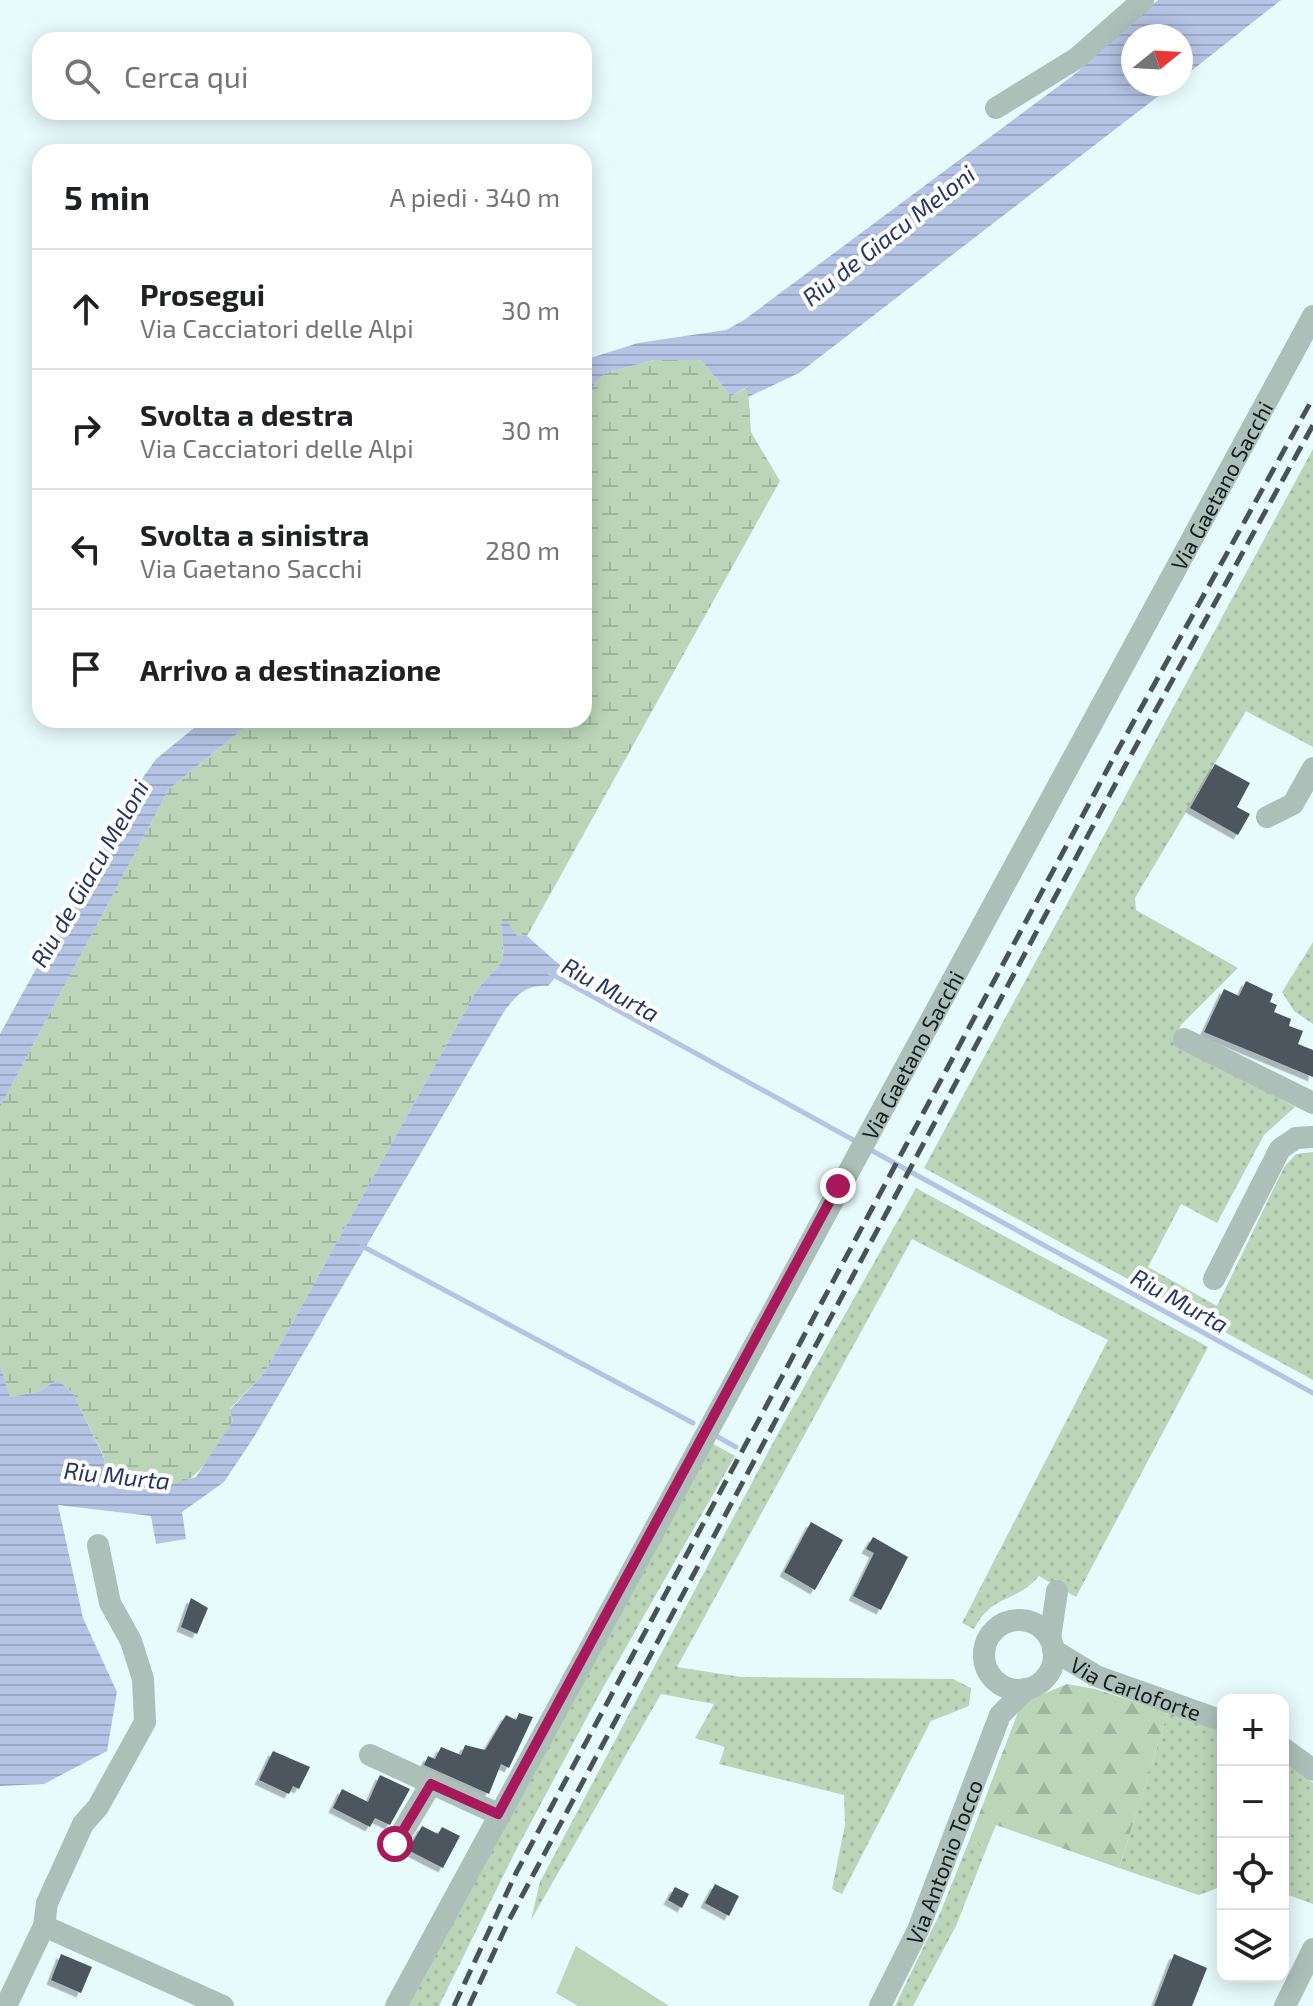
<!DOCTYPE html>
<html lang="it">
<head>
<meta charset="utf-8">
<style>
  :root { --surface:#fff; --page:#f2f2f2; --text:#202124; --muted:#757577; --line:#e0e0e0 }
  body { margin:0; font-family:"Exo 2",sans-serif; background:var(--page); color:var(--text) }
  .controls { position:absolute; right:24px; bottom:24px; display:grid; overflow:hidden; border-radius:16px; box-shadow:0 4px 20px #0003 }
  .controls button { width:72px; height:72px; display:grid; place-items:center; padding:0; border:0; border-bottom:2px solid var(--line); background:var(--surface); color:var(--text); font:40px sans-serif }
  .compass { position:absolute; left:1121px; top:24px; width:72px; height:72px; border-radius:50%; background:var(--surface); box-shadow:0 4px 20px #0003; rotate:72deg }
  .stop { position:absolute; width:24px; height:24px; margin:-18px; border:6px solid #a7195a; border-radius:50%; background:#fff }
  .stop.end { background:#a7195a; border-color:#fff; box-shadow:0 2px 8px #0008 }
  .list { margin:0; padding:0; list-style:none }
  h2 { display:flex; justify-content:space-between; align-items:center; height:104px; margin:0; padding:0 32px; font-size:34px }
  h2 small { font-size:26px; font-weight:400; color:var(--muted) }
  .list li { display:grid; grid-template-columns:52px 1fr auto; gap:24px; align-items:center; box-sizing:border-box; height:120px; padding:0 32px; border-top:2px solid var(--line) }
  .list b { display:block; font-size:30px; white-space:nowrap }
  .list p { margin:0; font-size:26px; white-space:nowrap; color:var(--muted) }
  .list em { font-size:26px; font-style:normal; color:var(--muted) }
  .icon { flex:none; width:44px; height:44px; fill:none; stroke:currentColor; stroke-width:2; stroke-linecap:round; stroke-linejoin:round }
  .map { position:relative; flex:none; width:1313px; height:2006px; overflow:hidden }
  .search { position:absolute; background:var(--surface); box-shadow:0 4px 20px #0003; left:32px; top:32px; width:560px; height:88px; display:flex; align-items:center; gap:20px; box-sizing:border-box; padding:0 28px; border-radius:24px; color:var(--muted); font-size:30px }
  .panel { position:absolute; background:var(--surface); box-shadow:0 4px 20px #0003; left:32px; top:144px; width:560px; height:584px; border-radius:24px }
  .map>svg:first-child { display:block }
</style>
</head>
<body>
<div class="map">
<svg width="1313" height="2006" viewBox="0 0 1313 2006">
  <defs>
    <pattern id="grass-dots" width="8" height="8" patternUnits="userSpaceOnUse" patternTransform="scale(2)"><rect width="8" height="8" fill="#bad5b8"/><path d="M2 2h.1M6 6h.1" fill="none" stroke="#9fb69e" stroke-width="1.8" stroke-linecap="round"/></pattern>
    <pattern id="forest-firs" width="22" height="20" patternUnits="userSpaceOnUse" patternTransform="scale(2)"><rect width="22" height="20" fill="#bad5b8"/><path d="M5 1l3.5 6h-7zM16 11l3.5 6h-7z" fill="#9fb69e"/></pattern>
    <pattern id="wetland-marsh" width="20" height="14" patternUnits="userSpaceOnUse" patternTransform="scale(2)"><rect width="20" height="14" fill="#bad5b8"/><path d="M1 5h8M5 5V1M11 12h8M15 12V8" fill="none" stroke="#9fb69e"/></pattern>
    <pattern id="water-rules" width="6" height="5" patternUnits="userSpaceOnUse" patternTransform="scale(2)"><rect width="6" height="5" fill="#b5c4e5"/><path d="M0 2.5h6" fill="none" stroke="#9ba8c4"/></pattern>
    <filter id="shadow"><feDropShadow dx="-4.5" dy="4.5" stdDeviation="0" flood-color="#0004"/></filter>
  </defs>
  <rect width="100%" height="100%" fill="#e7fafc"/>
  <path fill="url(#grass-dots)" d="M1313,449V747L1246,711L1135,898L1136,910L1238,968L1181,1025L1174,1041L1295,1107L1264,1135L1217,1223L1181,1204L1148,1267L1217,1306L1284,1167L1296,1154L1313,1152V1380L924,1168Z
    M1313,942V1024L1294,1011L1282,992Z
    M916,1188L1208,1347L1076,1597L1039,1576C1015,1604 993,1593 974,1629L962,1623L1108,1340L912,1239L677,1667L741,1677L953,1679L971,1688L969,1706L931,1721L842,1894L832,1889L845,1825L844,1795L719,1764L725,1747L695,1738L714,1704L661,1694L531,1920L540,1882L776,1437Z
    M708,1441L735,1456L600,1693L514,1854L439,2006H404Z
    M1168,1712L1223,1731V1886L1199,1895L1119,1868Z
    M1283,1760L1313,1783V1904L1283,1893Z
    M969,1841L987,1847L956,1926L913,2006H895L941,1911Z"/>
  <path fill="url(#forest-firs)" d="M1067,1684L1095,1689L1168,1712L1119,1868L996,1825L987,1847L969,1841L1018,1712L1025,1702Z"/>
  <path fill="url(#wetland-marsh)" d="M654,360H701L731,396L748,387L751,432L780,481L527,936H517L501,923C508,978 500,955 474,995L265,1372L230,1409L233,1421C190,1489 189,1495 106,1484L104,1457L74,1395L58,1380L37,1392L10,1397L0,1364V1107L169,789L254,720H584V396L605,373Z"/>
  <path fill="#bad5b8" d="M576,1946L669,2006H578L556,1993Z"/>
  <path fill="url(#water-rules)" d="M1158,0H1281L1181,79V36H1133V84H1174L799,373L748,397L747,387L731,396L701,360H654L605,373L584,396V360L638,343L726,330L744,320L1075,74Z
    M204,720H254L169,789L0,1107V1034L139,783L156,759Z
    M507,921L517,936H527L563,968L548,986C525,984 514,997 502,1015L254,1437L224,1482L182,1512L186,1539L156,1544L151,1516L58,1505L83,1618L117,1692L107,1751L44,1784L0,1786V1364L10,1397L37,1392L58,1380L74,1395L104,1458L106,1484L152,1490L196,1477L233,1421L230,1410L265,1372L474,995C500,955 508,978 501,923Z"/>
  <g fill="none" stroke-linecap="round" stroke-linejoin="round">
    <path stroke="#b5c4e5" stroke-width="5" d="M550,973L857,1142
      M869,1149L1313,1393
      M362,1246L693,1423
      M718,1437L736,1447"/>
  </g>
  <path fill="#4b575f" filter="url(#shadow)" d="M1215,764L1250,783L1237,807L1250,814L1238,835L1190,808Z
    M1246,981L1273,994L1270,1002L1277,1005L1274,1012L1291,1019L1289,1026L1303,1031L1298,1044L1313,1050V1077L1204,1032L1224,989L1239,996Z
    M811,1522L843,1540L815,1590L784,1572Z
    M873,1537L908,1557L881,1610L853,1596L874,1553L866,1549Z
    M191,1598L208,1608L197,1634L181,1627Z
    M519,1713L533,1717L509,1768L501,1764L489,1794L424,1765L428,1756L435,1759L441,1747L461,1755L465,1745L485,1750L506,1715L516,1720Z
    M273,1751L310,1767L299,1789L293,1786L289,1794L259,1780Z
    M380,1775L410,1789L390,1825L375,1818L370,1827L333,1808L342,1789L368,1802Z
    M422,1826L438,1834L442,1827L460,1836L443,1868L408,1850Z
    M715,1884L739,1896L729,1916L705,1903Z
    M675,1887L689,1894L682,1908L668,1900Z
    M61,1954L92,1967L81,1993L51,1980Z
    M1174,1954L1207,1968L1192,2006H1154Z"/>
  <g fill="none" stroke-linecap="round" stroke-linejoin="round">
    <g stroke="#acbfb9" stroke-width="22">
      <path d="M996,108L1077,58L1143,0"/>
      <path d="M1267,817L1293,804L1313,768"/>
      <path d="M1184,1039L1313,1103"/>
      <path d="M1214,1279L1280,1149L1296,1138L1313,1137"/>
      <circle cx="1019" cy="1655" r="35"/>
      <path d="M1050,1639L1057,1591"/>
      <path id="s1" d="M1053,1650L1096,1676L1223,1721"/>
      <path d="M1283,1748L1313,1770"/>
      <path d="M370,1755L498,1814"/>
      <path d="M395,1844L431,1784"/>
      <path d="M44,1926L223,2006"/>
      <path d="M6,2006L44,1926L47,1903L83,1824L98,1807L145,1722L143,1679L131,1641L110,1603L98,1545"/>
      <path id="s2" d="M396,2006L1313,316"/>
      <path id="s3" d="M880,2006L918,1930L1000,1715L1026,1689"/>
      <path d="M1285,2006L1313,1949"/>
    </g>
    <path stroke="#495354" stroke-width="5" stroke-dasharray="16 8" stroke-linecap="butt" d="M454,2006L516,1873L1114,757L1313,398
      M469,2006L508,1922L1125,766L1313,425"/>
  </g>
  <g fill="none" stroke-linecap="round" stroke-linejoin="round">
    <path stroke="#a7195a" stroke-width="10" d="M395,1844L431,1784L498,1814L838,1186"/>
  </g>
  <g text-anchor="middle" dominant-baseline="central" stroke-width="8" stroke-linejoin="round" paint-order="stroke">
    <g font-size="22" fill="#141b1c" stroke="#fff">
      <text stroke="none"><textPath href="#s2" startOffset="1730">Via Gaetano Sacchi</textPath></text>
      <text stroke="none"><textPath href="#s2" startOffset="1082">Via Gaetano Sacchi</textPath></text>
      <text stroke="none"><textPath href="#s1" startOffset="92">Via Carloforte</textPath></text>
      <text stroke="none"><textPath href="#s3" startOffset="158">Via Antonio Tocco</textPath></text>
    </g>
    <g font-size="24" font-style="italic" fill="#263662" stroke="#fff">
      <text transform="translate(888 235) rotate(-38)">Riu de Giacu Meloni</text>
      <text transform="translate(89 873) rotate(-60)">Riu de Giacu Meloni</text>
      <text transform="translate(611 989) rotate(29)">Riu Murta</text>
      <text transform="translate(1180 1300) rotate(29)">Riu Murta</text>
      <text transform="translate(117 1475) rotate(6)">Riu Murta</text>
    </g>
  </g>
</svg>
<div class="controls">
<button>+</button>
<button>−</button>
<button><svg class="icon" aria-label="locate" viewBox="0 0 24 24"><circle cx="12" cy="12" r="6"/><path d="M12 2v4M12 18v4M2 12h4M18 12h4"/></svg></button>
<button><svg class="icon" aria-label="layers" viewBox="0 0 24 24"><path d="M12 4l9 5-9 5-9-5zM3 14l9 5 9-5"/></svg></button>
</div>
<svg class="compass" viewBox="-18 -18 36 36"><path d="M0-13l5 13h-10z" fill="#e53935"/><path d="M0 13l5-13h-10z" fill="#757577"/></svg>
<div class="stop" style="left:395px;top:1844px"></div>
<div class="stop end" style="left:838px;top:1186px"></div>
<div class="search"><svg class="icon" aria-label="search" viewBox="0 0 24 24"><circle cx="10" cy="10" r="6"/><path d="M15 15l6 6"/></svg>Cerca qui</div>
<section class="panel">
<h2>5 min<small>A piedi · 340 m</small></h2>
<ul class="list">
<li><svg class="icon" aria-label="ahead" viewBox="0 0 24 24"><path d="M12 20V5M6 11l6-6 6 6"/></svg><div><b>Prosegui</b><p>Via Cacciatori delle Alpi</p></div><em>30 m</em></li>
<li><svg class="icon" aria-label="right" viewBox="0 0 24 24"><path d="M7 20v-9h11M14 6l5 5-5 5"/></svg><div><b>Svolta a destra</b><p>Via Cacciatori delle Alpi</p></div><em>30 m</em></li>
<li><svg class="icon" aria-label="left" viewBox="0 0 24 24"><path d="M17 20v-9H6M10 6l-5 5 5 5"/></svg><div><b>Svolta a sinistra</b><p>Via Gaetano Sacchi</p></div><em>280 m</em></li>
<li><svg class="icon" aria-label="arrive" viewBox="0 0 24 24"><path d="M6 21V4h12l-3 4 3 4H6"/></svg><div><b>Arrivo a destinazione</b></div></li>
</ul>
</section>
</div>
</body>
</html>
